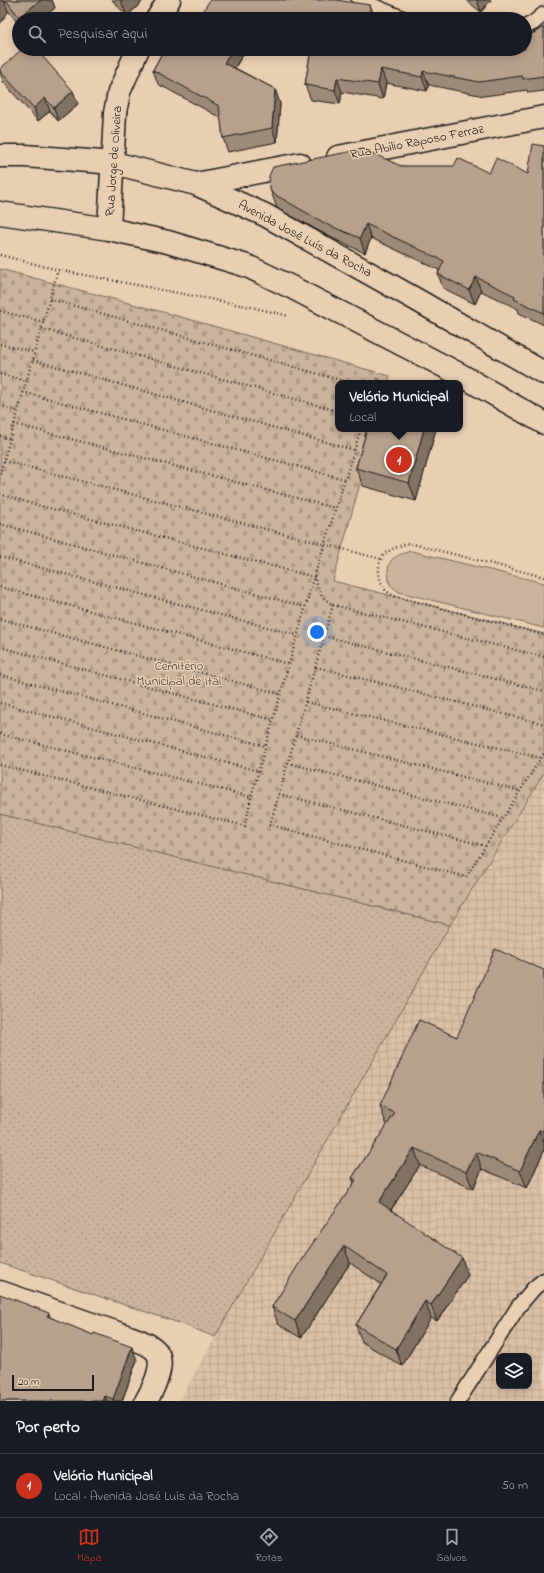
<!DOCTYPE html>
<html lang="pt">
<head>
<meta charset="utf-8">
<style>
  :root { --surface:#171b24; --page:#242831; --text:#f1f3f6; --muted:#9ea1a6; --line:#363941; --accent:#c8321e }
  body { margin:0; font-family:"Indie Flower",sans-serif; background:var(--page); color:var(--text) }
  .controls { position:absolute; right:12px; bottom:12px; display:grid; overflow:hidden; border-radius:8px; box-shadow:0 2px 10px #0003 }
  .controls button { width:36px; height:36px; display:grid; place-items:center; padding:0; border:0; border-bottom:1px solid var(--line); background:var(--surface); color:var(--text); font:20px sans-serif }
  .scale { position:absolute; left:12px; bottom:10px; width:82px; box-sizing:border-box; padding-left:4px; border:2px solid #1c1c1c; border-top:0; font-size:11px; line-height:14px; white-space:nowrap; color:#1c1c1c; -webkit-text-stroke:3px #eaceb1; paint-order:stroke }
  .you { position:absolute; left:317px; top:632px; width:14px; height:14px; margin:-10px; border:3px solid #fff; border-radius:50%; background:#1a73e8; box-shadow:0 0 0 6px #1a73e833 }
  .badge { display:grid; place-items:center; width:26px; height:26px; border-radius:50%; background:var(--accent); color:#fff; font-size:13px; font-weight:700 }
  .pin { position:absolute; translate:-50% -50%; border:2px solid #fff; box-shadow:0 1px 4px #0006 }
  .popup { position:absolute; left:335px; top:380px; width:128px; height:52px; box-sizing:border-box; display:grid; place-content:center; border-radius:8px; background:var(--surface); filter:drop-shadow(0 1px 3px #0005); font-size:13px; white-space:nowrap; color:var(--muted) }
  .popup b { font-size:15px; color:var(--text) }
  .popup::after { content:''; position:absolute; left:50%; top:100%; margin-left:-8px; border:8px solid transparent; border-top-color:var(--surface) }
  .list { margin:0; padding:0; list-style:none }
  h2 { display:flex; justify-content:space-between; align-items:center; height:52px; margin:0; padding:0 16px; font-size:17px }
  h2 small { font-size:13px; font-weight:400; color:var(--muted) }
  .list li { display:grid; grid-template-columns:26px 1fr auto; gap:12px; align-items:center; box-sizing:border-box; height:64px; padding:0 16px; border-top:1px solid var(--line) }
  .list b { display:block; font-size:15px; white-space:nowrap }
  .list p { margin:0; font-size:13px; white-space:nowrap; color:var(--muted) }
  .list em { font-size:13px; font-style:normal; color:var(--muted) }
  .icon { flex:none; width:22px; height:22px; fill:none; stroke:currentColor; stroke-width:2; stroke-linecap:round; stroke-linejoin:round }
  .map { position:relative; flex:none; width:544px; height:1401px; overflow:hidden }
  .search { position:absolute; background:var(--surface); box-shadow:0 2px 10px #0003; left:12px; right:12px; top:12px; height:44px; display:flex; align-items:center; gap:10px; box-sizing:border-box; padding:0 14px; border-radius:22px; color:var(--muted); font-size:15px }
  .sheet { height:116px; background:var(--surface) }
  nav { display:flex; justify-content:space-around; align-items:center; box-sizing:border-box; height:56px; border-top:1px solid var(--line); background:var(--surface); font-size:11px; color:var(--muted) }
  nav a { display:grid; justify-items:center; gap:2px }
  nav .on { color:var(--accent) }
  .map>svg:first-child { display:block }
</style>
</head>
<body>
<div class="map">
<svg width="544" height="1401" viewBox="0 0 544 1401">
  <defs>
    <pattern id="industrial-grid" width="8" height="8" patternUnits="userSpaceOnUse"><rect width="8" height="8" fill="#dbc0a6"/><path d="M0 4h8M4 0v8" fill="none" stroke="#bba48e"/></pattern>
    <pattern id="grass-dots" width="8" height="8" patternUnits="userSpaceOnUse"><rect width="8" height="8" fill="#ccb49c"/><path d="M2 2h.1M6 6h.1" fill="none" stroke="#af9a86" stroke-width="1.8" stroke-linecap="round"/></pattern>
    <pattern id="cemetery-stones" width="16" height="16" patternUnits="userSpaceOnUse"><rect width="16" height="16" fill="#ccb49c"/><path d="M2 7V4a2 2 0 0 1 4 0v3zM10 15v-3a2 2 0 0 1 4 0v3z" fill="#af9a86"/></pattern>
  </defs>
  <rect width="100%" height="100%" fill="#eaceb1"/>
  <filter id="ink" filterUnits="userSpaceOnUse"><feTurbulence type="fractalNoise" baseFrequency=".025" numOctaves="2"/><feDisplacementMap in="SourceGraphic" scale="8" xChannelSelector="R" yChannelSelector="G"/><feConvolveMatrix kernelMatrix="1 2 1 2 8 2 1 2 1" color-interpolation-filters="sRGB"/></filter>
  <g filter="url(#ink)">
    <path fill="url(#industrial-grid)" fill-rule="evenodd" d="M544,774V1401H179L450,925ZM499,1356H529V1386H499Z"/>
    <path fill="url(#grass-dots)" stroke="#74685c" d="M0,814L450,925L215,1337L182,1324L0,1263Z"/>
    <path fill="url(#cemetery-stones)" stroke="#74685c" d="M0,269L174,315L390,376L388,383H338V429H375L333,581L544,634V773L450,925L0,814Z"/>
    <path fill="#ccb49c" stroke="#74685c" d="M411,551L544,583V628L399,592L390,585C385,562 389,557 411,551Z"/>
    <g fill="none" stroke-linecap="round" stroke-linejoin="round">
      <g stroke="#1c1c1c" stroke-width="17">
        <path id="service" d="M359,0L405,19
          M525,27L533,23L544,14
          M458,1401L518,1307L534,1288L544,1280"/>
      </g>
      <g stroke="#1c1c1c" stroke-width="25">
        <path id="minor" d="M157,19L169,0
          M338,157L544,117
          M196,184L300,164
          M109,229L115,113L119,92L138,49
          M0,1292L129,1337C137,1340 147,1343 154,1349C168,1361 153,1389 146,1401"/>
      </g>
      <g stroke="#1c1c1c" stroke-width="25">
        <path id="tertiary" d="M0,156H25L114,163L196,184L265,215L417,300L544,373
          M0,213L109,229L168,242L247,266L291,287L459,374L544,423"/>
      </g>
      <path stroke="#1c1c1c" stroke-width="2.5" stroke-dasharray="1 3" stroke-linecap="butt" d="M0,255L58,270L251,307L289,316
        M50,299L351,383
        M0,311L44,322
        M42,329L338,411
        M0,344L34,352
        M33,360L354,450
        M0,374L27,381
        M376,383L378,378
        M23,392L344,479
        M0,406L18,411
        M14,424L335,508
        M0,436L10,439
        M4,461L381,559
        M0,474L58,270
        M0,494L33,504L314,577L322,597L333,605L270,825L466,877L544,753
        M0,524L305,607
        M0,557L297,635
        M544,577L409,543C400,546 390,548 383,556C377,563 378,578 383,586C385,591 390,594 395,596L544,635
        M0,587L289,664
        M333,605L544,657
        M0,619L281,694
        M324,636L544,691
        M0,647L273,720
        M316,667L544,724
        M0,675L265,746
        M306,702L541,758
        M0,703L258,771
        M0,734L251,797
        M296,735L520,791
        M288,763L503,818
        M0,765L245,826L251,797L314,577L361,429
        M279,794L486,846"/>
      <use href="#service" stroke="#eaceb1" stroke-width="14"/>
      <use href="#minor" stroke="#eaceb1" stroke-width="22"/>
      <use href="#tertiary" stroke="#eaceb1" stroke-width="22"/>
    </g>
    <path fill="#9e8a78" stroke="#1c1c1c" d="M0,0H52L55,8L41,19H19V25Z
      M112,0H144L127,16Z
      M466,0H491L481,12Z
      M370,5L375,19H198Z
      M544,27V91L528,93L527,90L484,96L429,85L427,91L386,83L383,99L342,92L340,104L311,100L305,85L311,49L500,52Z
      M164,49H246L235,68L275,89L280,104L277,142L228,152L223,138L221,118L158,84L153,70Z
      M0,69L78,104L58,121L50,111L38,121L4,83L0,73Z
      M544,146V325L519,313L518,309L481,291L475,304L443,288L438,274L439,270L371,238L365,253L334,239L277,208L270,189L401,166L489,173L528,174Z
      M367,429H436L416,501L363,486L356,468Z
      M544,970V1150L527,1188L482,1169L473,1189L420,1165L391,1210L468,1275L437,1321L431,1318L402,1366L362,1342L356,1325L381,1284L350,1263L301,1338L278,1324L272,1307L354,1183L352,1178L388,1124L386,1123L380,1106L457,1037Z
      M49,1313L50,1317L137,1360L122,1401H0Z"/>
    <path fill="#817162" stroke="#1c1c1c" d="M1,0H4L8,12L0,24V1Z
      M41,0H52L55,8L41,19H20L19,17Z
      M122,0H144L127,16L121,1Z
      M477,0H491L481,12Z
      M370,5L375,19H368Z
      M233,49H246L229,77L224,63Z
      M381,69L386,83L383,99L378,84Z
      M423,71L429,85L427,91L422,77Z
      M337,78L342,92L340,104L335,90Z
      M275,89L280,104L277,142L272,128Z
      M73,91L78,104L58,121L54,108Z
      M45,98L50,111L38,121L34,108Z
      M366,224L371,238L365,253L360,238Z
      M476,277L481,291L475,304L469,290Z
      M424,429H436L416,501L409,483Z
      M539,1130L544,1143V1150L527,1188L520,1171Z
      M414,1148L420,1165L385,1219L379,1202Z
      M476,1152L482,1169L473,1189L466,1172Z
      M344,1246L350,1263L301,1338L295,1321Z
      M462,1258L468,1275L437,1321L431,1305Z
      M425,1301L431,1318L402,1366L396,1349Z
      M132,1347L137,1360L122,1401H114L113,1399Z
      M105,1396L107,1401H103Z"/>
    <path fill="#b8a18c" stroke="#1c1c1c" d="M6,0H41L19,17Z
      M210,0H336L370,5L368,19H271L252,17L251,19H198Z
      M544,27V76L523,79L522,76L479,82L423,71L422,77L381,69L378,84L337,78L335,90L305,85L311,49H485L500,52L505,49H525V38Z
      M22,49H36L73,91L54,108L45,98L34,108L0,71V69Z
      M164,49H233L224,63L275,89L272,128L223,138L219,106L153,70Z
      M533,144L544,146V313L514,299L515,296L476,277L469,290L438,274L444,261L366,224L360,238L328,225L272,193L270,189L269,176L273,167L363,149L401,166H454L458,158L489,173L496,158L528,174Z
      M367,429H424L409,483L356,468Z
      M495,949L544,970V1128L543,1131L539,1130L520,1171L476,1152L466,1172L414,1148L379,1202L462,1258L431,1305L425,1301L396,1349L356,1325L387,1275L344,1246L295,1321L272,1307L302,1259L356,1180L352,1178L395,1113L380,1106L419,1020L457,1037Z
      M0,1294L49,1313L47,1316L93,1335L94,1333L132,1347L113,1399L105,1396L103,1401H0Z"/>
  </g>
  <g text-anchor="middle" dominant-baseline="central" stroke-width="3" stroke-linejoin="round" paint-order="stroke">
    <g font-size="13" fill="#1c1c1c" stroke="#eaceb1">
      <text transform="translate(417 142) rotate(-11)">Rua Abílio Raposo Ferraz</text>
      <text transform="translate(114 161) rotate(-86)">Rua Jorge de Oliveira</text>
      <text transform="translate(305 239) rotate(28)">Avenida José Luís da Rocha</text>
    </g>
    <g font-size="13" fill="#48423c" stroke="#eaceb1">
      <text x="179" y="666">Cemitério<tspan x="179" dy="15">Municipal de Itaí</tspan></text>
    </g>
  </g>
</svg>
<div class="controls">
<button><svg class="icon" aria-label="layers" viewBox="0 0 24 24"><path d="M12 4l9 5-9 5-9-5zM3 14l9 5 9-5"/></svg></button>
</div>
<div class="scale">20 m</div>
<div class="you"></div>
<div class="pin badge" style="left:399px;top:460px">1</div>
<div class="popup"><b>Velório Municipal</b>Local</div>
<div class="search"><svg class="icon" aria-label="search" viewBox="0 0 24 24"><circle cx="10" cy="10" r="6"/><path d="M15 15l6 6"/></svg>Pesquisar aqui</div>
</div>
<section class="sheet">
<h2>Por perto<small></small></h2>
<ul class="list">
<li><span class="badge">1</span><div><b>Velório Municipal</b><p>Local · Avenida José Luís da Rocha</p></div><em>50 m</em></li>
</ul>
</section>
<nav>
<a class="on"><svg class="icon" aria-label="map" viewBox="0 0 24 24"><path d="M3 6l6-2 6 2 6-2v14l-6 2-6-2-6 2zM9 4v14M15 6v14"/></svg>Mapa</a>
<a><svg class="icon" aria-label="directions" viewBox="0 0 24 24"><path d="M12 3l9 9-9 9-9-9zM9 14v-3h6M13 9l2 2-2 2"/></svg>Rotas</a>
<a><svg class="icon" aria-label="saved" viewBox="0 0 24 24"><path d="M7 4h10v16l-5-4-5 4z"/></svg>Salvos</a>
</nav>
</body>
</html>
